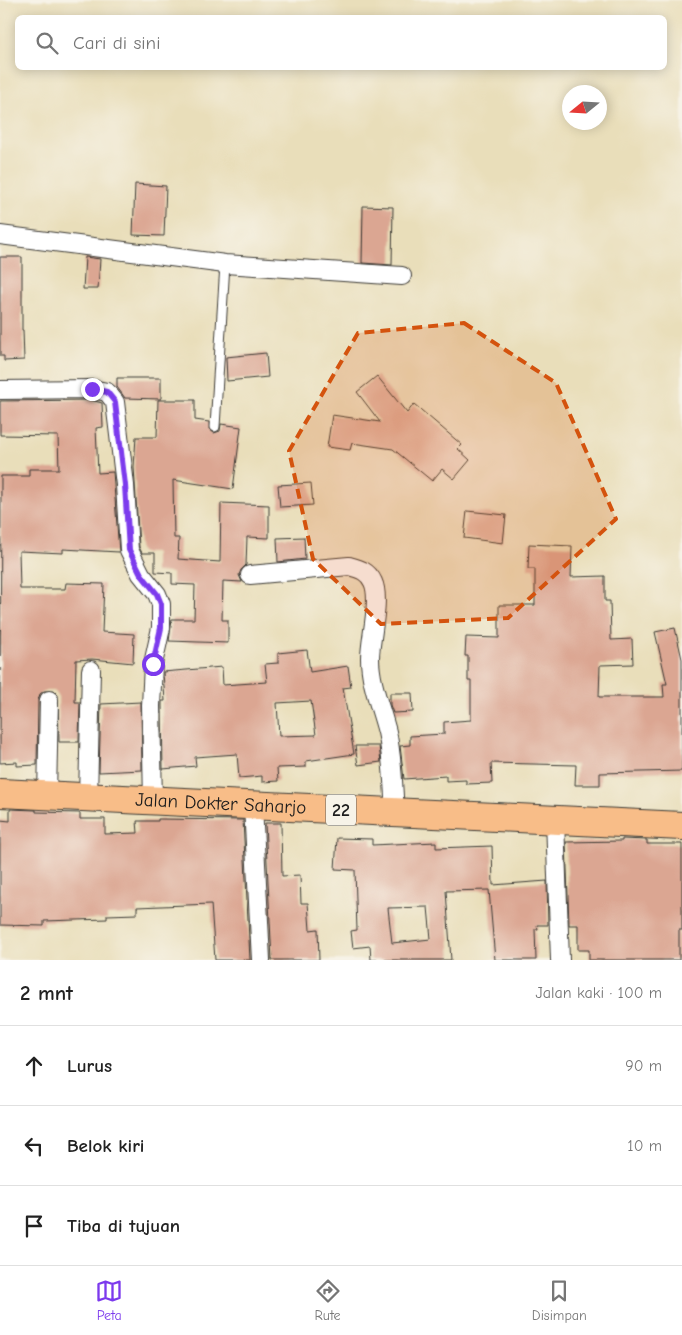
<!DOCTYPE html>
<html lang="id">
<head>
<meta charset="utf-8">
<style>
  :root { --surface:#fff; --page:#f2f2f2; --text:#222; --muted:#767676; --line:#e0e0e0; --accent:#7c3aed }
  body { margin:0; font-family:"Comic Neue",sans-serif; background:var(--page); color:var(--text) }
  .compass { position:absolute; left:562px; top:85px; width:45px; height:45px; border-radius:50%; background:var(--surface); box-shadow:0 2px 12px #0003; rotate:252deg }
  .stop { position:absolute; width:15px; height:15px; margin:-11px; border:4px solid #7c3aed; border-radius:50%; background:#fff }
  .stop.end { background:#7c3aed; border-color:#fff; box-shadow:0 1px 5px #0008 }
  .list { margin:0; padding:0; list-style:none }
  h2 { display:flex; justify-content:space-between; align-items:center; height:65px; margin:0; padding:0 20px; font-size:21px }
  h2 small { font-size:16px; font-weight:400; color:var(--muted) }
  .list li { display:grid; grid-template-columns:32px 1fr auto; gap:15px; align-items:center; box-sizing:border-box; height:80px; padding:0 20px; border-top:1px solid var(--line) }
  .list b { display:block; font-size:19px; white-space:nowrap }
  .list em { font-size:16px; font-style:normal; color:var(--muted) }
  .icon { flex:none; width:28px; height:28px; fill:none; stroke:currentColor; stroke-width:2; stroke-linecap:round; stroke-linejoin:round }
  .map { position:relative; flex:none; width:682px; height:960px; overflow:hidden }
  .search { position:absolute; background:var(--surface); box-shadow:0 2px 12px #0003; left:15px; right:15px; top:15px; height:55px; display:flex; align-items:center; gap:12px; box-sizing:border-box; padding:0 18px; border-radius:8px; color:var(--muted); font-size:19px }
  .sheet { height:305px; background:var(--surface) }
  nav { display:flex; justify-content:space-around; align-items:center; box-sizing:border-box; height:70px; border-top:1px solid var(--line); background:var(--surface); font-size:14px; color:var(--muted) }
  nav a { display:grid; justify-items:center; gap:2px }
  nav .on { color:var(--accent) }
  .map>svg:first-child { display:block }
</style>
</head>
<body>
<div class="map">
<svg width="682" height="960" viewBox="0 0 682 960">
  <rect width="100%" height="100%" fill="#f7f3e8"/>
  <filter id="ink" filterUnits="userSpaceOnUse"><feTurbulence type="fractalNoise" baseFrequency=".02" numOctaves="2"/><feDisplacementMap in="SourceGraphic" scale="10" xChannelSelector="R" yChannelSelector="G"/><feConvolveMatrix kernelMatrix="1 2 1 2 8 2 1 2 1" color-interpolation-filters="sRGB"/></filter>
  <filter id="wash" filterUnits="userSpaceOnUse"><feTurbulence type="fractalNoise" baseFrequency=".0096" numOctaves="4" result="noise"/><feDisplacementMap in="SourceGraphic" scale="20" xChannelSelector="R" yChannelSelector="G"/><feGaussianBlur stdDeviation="1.12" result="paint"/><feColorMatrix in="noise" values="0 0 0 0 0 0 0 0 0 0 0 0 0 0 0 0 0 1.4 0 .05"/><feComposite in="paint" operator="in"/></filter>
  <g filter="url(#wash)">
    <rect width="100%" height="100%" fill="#e9deba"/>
    <g id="blocks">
      <path fill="#dba692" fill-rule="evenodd" d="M135,184L166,186L164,236L133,235Z
        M363,206L393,207L392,265L362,263Z
        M0,257H22V330H23L24,360L4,361V356H0Z
        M85,257L100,259L98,289H83Z
        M266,353L268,377L227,381L226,357Z
        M377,376L407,413L414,404L462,445L458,449L470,460L454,479L442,469L432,481L393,449L352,443L350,450L327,447L332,415L380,422L357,392Z
        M117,378H161V399L125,398L117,387Z
        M91,400L102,403L103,427L96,428L98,473L113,472L119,552L63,549V553L19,551L20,589H65L66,583L104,584L102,632L134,634L133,663L92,659L76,660L75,702H80L79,742H59L58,695L54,691H44L40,694L38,700L37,765L17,766V762L0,763L1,476H29V469H59L58,436L0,435V401Z
        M158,400H195V420L209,422V429L214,433L220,431L221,424L241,427L233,489L173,480L174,538H179L178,559L220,562L221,503L269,505V538L247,537L246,565L241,570L239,575L242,582L223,581L222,620H228V643L169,641L172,619H194L195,585L172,584V573L155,572V553H142L139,547L134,467L136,437H157Z
        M311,483L313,505L280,507L278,485Z
        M467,511L506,515L503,543L464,538Z
        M304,537L305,559L278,562L277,538Z
        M529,544L572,546L571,577L605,576V601H610L611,640L632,639L633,664L600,665L599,697H664L663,684H667L655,632L675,628L682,659V771L600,773V785H575L576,765L491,763L492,783L466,784V780L446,781V776L404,779L400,746L410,745V736L444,734V722L471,720V681H468V656H465L466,637L499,638V605H535V569H528Z
        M307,650L310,672L348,666L351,687L343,688L354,754L306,761V767L277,768L278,781L262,782V776L239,778L237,754L195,757L196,766L163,769L162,706V701H165L163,672L222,667L223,685L267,682L265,664L278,663V653ZM311,701L316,735L279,736L277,703Z
        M390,693H412L413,712L393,713L390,705Z
        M141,702L142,770L99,772L101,704Z
        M355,746H379L381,762L358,765Z
        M10,809L36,810V812L80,813V819H105V834L138,833L137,821H158V819L243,820L250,960H215L211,904L137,907V914L107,915V919L44,921V926L0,925V820L10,821Z
        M265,823H281L282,876L300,875L301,903H308L310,930L318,929L319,960H272Z
        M337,838L372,839V845L436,842V848L492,846L493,885L547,881L548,925H537L538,929H535L536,960H495L489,890L446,891L451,960H371L370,946L353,948L351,931L357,930L355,870L335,869ZM428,907L431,939L392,943L388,908Z
        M622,839L647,840V844H682V930H679V960H589V950H578V925H569L566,842L622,841Z"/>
    </g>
  </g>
  <g filter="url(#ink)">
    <use href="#blocks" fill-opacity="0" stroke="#3b3934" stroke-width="1"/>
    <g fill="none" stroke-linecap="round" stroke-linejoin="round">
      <g stroke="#3b3934" stroke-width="11">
        <path id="service" d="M215,427L225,264"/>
      </g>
      <g stroke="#3b3934" stroke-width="20">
        <path id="minor" d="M0,235L225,264L402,276
          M0,390L92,389L107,392L115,402L125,485L129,550L141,574L157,594L161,604V628L153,664L151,706L153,801
          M250,575L349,566C360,569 368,571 373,582C381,599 370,639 370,658C370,683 381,708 387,732C393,759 393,786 395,812
          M47,796L49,700
          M88,798L91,670
          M253,806L261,960
          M555,820L560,960"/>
      </g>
      <g stroke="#3b3934" stroke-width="30">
        <g id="trunk">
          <path id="s1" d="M0,793L682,826"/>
        </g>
      </g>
      <use href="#service" stroke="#fff" stroke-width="9"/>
      <use href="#minor" stroke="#fff" stroke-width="18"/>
      <use href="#trunk" stroke="#f8bd88" stroke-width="28"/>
    </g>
  </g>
  <g fill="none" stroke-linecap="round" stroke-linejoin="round" filter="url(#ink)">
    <path stroke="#7c3aed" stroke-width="6" d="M92,389L107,392L115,402L125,485L129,550L141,574L157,594L161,604V628L153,664"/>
  </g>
  <path fill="#d4530e" fill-opacity="0.2" stroke="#d4530e" stroke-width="4" stroke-dasharray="10 6" stroke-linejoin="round" d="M464,323L556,383L616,519L508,618L381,624L313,559L289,451L358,333Z"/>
  <g text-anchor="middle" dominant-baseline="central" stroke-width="5" stroke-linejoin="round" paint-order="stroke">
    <rect fill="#f7f3e8" stroke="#5e5c59" stroke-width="1" x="326" y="794.5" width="30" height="31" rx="4"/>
    <g font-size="18" font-weight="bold" fill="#1c1c1c">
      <text x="341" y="810">22</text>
    </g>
    <g font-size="19" fill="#1c1c1c" stroke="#f7f3e8">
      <text stroke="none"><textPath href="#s1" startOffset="221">Jalan Dokter Saharjo</textPath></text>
    </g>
  </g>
</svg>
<svg class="compass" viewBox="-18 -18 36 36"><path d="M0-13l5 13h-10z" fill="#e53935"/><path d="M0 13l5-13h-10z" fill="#767676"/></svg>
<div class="stop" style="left:153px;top:664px"></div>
<div class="stop end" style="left:92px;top:389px"></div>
<div class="search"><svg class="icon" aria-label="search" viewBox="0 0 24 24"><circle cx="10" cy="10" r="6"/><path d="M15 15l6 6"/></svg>Cari di sini</div>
</div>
<section class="sheet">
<h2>2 mnt<small>Jalan kaki · 100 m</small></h2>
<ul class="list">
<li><svg class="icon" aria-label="ahead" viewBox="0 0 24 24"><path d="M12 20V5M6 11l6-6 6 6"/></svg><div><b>Lurus</b></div><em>90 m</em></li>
<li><svg class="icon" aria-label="left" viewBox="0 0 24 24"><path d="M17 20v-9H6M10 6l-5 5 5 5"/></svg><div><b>Belok kiri</b></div><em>10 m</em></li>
<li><svg class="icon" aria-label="arrive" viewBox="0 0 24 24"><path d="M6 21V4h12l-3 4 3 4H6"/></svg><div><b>Tiba di tujuan</b></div></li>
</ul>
</section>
<nav>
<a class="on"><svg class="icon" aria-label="map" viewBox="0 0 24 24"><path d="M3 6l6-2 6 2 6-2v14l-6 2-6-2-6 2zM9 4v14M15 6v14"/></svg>Peta</a>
<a><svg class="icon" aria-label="directions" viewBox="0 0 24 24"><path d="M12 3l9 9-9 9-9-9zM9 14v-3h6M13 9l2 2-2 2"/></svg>Rute</a>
<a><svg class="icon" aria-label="saved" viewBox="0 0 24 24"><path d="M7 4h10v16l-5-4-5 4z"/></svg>Disimpan</a>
</nav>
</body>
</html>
